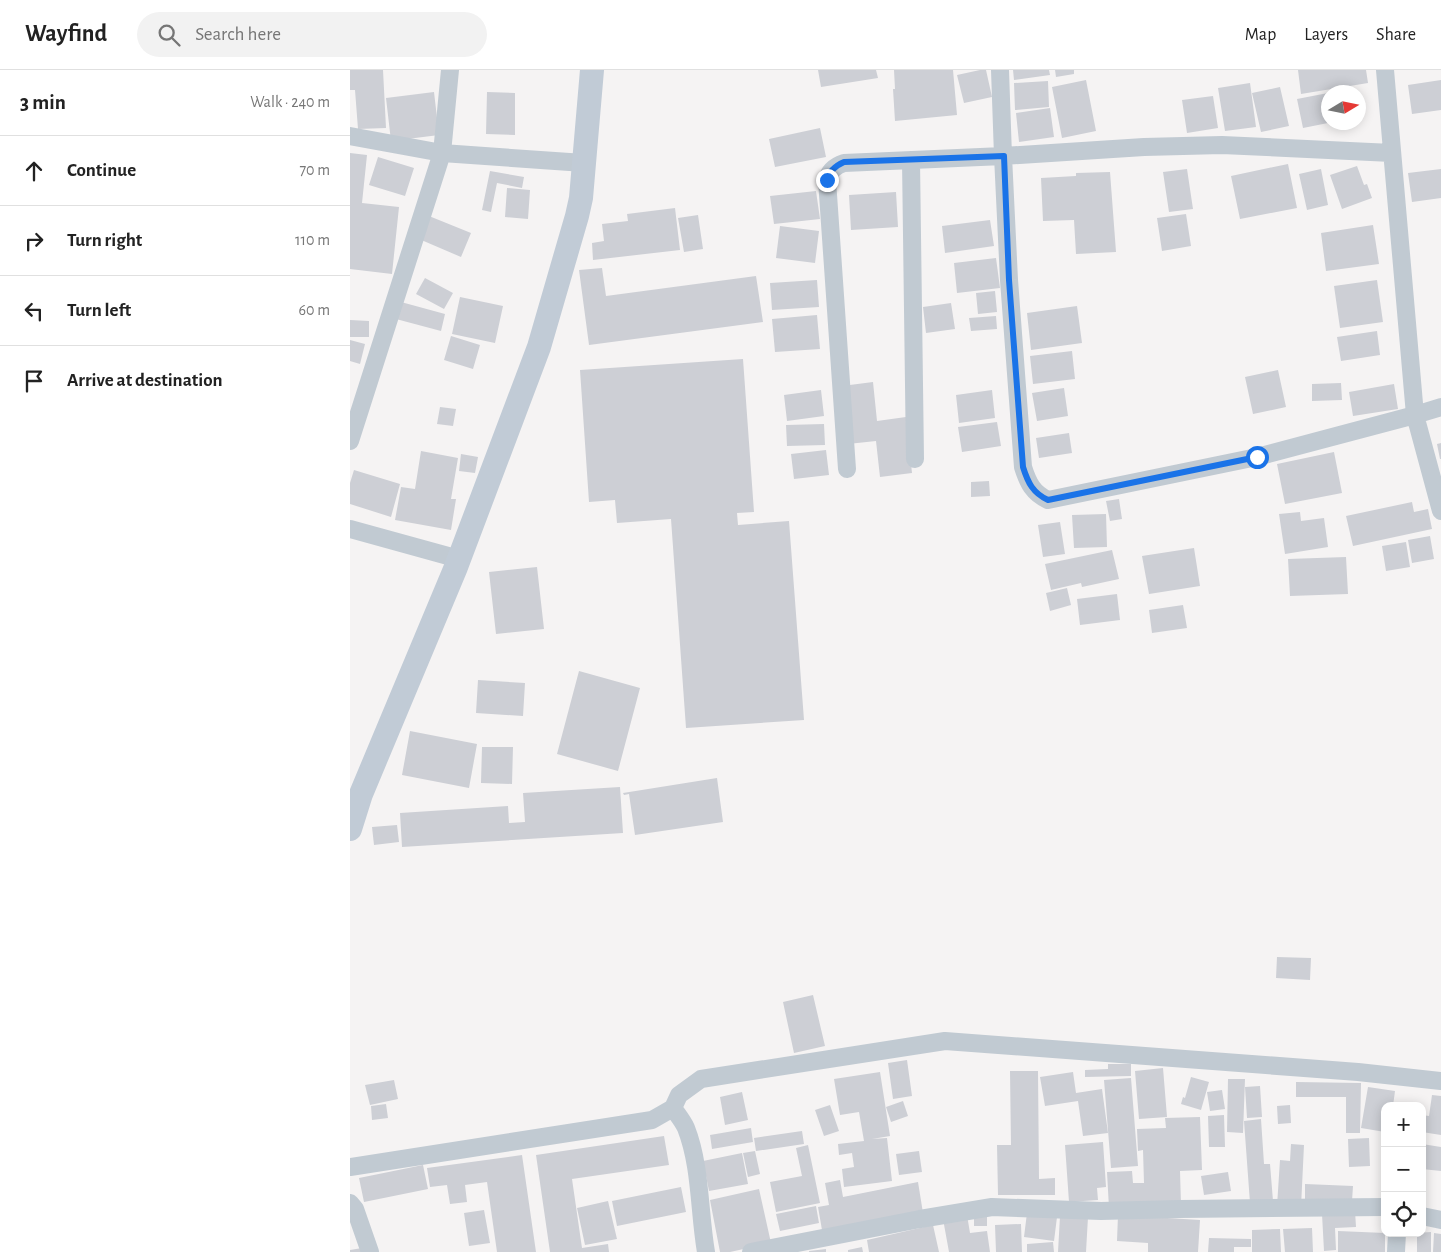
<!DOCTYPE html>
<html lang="en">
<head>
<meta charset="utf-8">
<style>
  :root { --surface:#fff; --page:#f2f2f2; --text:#222; --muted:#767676; --line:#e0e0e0 }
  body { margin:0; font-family:"Alegreya Sans",sans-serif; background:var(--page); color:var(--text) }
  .controls { position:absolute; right:15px; bottom:15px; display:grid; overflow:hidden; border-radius:10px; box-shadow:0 2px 12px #0003 }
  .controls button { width:45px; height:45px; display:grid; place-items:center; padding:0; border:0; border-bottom:1px solid var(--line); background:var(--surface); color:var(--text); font:25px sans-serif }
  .compass { position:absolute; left:971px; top:15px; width:45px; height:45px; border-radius:50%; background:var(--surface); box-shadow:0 2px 12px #0003; rotate:80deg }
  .stop { position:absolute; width:15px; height:15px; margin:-11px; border:4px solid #1a73e8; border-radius:50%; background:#fff }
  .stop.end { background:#1a73e8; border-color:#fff; box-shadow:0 1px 5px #0008 }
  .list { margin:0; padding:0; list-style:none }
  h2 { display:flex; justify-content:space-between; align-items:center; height:65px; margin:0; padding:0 20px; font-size:21px }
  h2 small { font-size:16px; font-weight:400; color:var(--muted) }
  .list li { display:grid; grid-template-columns:32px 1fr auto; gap:15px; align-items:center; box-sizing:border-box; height:70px; padding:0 20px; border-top:1px solid var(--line) }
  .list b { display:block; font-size:19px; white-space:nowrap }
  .list em { font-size:16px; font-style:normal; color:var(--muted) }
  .icon { flex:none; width:28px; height:28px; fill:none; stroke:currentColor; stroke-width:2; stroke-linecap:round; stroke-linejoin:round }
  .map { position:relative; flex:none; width:1091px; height:1182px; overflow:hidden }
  header { display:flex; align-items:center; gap:30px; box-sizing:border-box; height:70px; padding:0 25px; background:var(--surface); border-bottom:1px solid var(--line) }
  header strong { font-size:24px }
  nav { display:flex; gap:28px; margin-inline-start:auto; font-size:18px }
  .search { width:350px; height:45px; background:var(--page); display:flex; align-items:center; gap:12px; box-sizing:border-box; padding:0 18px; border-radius:28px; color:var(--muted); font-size:19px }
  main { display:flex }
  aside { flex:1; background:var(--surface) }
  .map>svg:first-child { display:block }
</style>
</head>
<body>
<header>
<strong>Wayfind</strong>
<div class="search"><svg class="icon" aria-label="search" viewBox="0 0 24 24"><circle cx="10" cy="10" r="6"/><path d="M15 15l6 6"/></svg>Search here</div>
<nav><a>Map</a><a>Layers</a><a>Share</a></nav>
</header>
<main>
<aside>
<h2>3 min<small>Walk · 240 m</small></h2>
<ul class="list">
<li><svg class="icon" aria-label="ahead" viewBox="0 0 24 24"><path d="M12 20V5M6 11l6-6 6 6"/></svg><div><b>Continue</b></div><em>70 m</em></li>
<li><svg class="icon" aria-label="right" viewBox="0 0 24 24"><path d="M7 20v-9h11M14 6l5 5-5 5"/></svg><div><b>Turn right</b></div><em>110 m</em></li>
<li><svg class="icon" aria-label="left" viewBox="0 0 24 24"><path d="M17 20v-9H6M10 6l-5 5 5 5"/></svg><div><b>Turn left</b></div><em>60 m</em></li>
<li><svg class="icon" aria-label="arrive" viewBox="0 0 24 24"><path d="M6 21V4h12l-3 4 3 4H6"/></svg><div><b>Arrive at destination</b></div></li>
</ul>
</aside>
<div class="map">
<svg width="1091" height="1182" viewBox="0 0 1091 1182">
  <rect width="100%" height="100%" fill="#f5f3f3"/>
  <path fill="#cdcfd5" d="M0,0H33L36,58L8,59L5,20H0Z
    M468,0H526L528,8L471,17Z
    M544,0H603L607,45L545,51L543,19H545Z
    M630,0H636L642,27L614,33L607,5Z
    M663,0H699L700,5L664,10Z
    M705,0H724V4L706,7Z
    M948,0H1016L1018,13L951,24Z
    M736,10L746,61L712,68L702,17Z
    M1091,10V40L1062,44L1058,15Z
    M698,11L699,37L665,40L664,13Z
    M900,13L906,57L875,61L868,18Z
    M930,17L939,56L911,62L902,23Z
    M84,22L89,65L41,71L36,28Z
    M137,22L165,23V65L136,64Z
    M978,23V53L953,58L947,29Z
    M863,26L868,58L837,63L832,30Z
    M700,38L704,67L669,72L666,43Z
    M470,58L476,87L425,97L419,69Z
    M0,83L17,85L12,133L49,137L42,204L0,199Z
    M28,87L64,98L55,126L19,115Z
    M938,94L947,138L890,149L881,106Z
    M1007,96L1014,115L1017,114L1022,128L992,139L980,105Z
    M837,99L843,139L819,142L813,102Z
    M971,99L978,135L957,140L949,104Z
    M1091,99V128L1062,132L1058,103Z
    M140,101L174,107L172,118L147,113L141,142L132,140Z
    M760,102L766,182L726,184L724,150L693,151L691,108L726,106V103Z
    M157,118L180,120L178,149L155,147Z
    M466,121L470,149L424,154L420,126Z
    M546,122L548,157L501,160L499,125Z
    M325,138L330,180L243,190L242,173L254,171L252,154L278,151L277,144Z
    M836,144L841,176L812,181L807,148Z
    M348,145L353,179L334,182L328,148Z
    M79,146L121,163L111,187L69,169Z
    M640,150L644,176L595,183L592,156Z
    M1023,155L1029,194L976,201L971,163Z
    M430,156L469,161L465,193L426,188Z
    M646,188L650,218L607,223L604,193Z
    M252,198L256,226L406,206L413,252L239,275L229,200Z
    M75,208L103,223L94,239L66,224Z
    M467,210L469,237L422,240L420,213Z
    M1027,210L1033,252L990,258L984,216Z
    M645,221L647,242L628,244L626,223Z
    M110,227L153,236L145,273L102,264Z
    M51,232L95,244L91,261L46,249Z
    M601,233L605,259L576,263L573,237Z
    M727,236L732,273L681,280L677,243Z
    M467,245L470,279L425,282L422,249Z
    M646,246L647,259L621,261L619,248Z
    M0,250L19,251V267H0Z
    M1027,261L1030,285L991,291L987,267Z
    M101,266L130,275L123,299L94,290Z
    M0,270L15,274L10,294L0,291Z
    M722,281L725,309L683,314L680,286Z
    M393,289L404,442L387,443L388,455L439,451L454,650L336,658L321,449L267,453L265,430L239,432L230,300Z
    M928,300L936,337L903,344L895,307Z
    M523,312L527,351L556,347L562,403L530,407L526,371L498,374L492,316Z
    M991,313L992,330L962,331V314Z
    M1044,314L1048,339L1003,346L999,322Z
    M714,318L718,346L687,351L682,323Z
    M471,320L474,346L437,351L434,325Z
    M642,320L645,348L609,353L606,325Z
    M90,337L106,339L103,356L87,354Z
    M647,352L651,376L612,382L608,357Z
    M474,354L475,375L437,376L436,355Z
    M719,363L722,383L689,388L686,368Z
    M1091,373V389H1090L1087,374Z
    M476,380L479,405L444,409L441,384Z
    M71,381L108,388L101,429H106L101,460L45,450L51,417L65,419Z
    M984,382L992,423L935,434L927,394Z
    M111,384L128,387L125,403L109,401Z
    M4,400L50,414L41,447L0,434V413Z
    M639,411L640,426L621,427V412Z
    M769,429L772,449L760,451L756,431Z
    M1062,432L1064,442L1078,439L1082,459L1003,476L996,446Z
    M950,442L951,451L974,448L978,477L935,484L929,444Z
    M756,444L757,477L724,478L722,445Z
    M710,452L715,484L693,487L688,455Z
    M1080,466L1084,489L1062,493L1058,470Z
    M1056,472L1060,497L1036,501L1032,476Z
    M844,478L850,516L799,524L792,486Z
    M762,480L769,509L732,517L731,513L701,520L695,494Z
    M996,487L998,524L940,526L938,489Z
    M187,497L194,559L146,564L139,502Z
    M717,518L721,535L700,541L696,523Z
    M767,524L770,550L730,555L727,529Z
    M833,535L837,558L802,563L799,540Z
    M229,601L290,618L268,701L207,684Z
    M128,610L175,613L173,646L126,643Z
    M60,661L127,674L119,718L52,705Z
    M132,677H163L162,714L131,713Z
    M367,708L373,752L285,765L279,724L274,725L273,723Z
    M270,717L273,763L52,777L50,743L158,736L159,753L175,752L173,723Z
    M47,755L49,772L24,775L22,757Z
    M927,887L961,888L960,910L926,908Z
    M463,925L475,976L444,983L433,932Z
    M557,990L562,1026L543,1029L538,993Z
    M758,994H781V1006L735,1007V1000L758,999Z
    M813,998L817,1047L789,1049L785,1001Z
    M660,1001H688L689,1109L705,1108V1125H648L647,1075H661Z
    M530,1002L540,1066L522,1069L537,1068L542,1111L494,1117L492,1099L504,1097L502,1083L489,1085L488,1074L514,1071L509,1042L490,1045L484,1009Z
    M723,1002L726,1023L752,1019L758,1063L733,1066L728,1031L695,1036L690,1007Z
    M841,1007L859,1012L851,1040L831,1034L833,1027L835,1028Z
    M781,1008L788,1096L761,1098L754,1010Z
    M878,1009H895L893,1063L877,1062Z
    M44,1010L48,1029L20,1035L15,1015Z
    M946,1012L1011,1013L1010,1063H996V1027H946Z
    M910,1016L912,1047L897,1048L895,1017Z
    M1018,1017L1045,1021L1043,1036H1035V1062L1011,1058Z
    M872,1020L875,1039L860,1041L857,1022Z
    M392,1022L398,1050L375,1055L370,1027Z
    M1082,1025L1091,1026V1065L1072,1062V1045L1079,1046Z
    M553,1031L558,1046L541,1052L536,1037Z
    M36,1034L38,1048L22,1050L21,1036Z
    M480,1035L489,1061L474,1066L465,1040Z
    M940,1035L941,1053L928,1054L927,1036Z
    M874,1045L875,1077H859L858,1046Z
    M850,1047L852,1100L830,1101L831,1135L759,1138L757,1102L782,1101L783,1113H794L793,1080L788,1081L787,1059L816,1058L815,1048Z
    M911,1049L914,1094H920L923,1131L900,1133L894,1051Z
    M401,1058L403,1072L362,1079L360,1065Z
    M452,1061L454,1074L406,1081L404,1068Z
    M314,1066L319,1095L222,1109L232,1178L258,1174L259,1182H200L186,1085Z
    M1019,1068L1020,1096L999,1097L998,1069Z
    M753,1072L756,1117L747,1118L748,1130L719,1132L715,1075Z
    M941,1074L954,1075L951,1137L927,1136L930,1090L940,1091Z
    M1072,1074L1091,1077V1101L1072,1099Z
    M458,1075L470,1133L426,1142L420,1112L452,1106L446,1078Z
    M405,1081L410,1104L398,1107L393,1083Z
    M569,1081L572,1102L549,1105L546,1084Z
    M392,1083L398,1114L359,1121L353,1091Z
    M172,1085L186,1182H147L137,1112L115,1115L117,1132L100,1134L97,1115L80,1117L77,1098Z
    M73,1095L78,1119L14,1132L9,1108Z
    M878,1102L881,1121L854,1125L851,1106Z
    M490,1110L493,1127L568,1112L573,1143L472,1160L468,1137L479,1135L475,1113Z
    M955,1114L1003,1116L1002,1131L955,1130Z
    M331,1117L336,1142L267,1156L262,1131Z
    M409,1119L421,1173L380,1182H370L360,1130Z
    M258,1131L267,1169L235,1175L227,1138Z
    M466,1136L469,1153L430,1161L426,1144Z
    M134,1140L140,1173L119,1176L114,1143Z
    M1005,1141L1006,1157L985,1158L986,1180L974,1181L972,1144Z
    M624,1143H637V1156H624Z
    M677,1143L707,1147L704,1171L674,1167Z
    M617,1145L620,1163L637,1161L640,1182H599L593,1149Z
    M768,1145L850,1150L848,1182H798V1173L767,1171Z
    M710,1146L738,1147L736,1182H708Z
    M671,1154L672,1182H646L645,1155Z
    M583,1155L589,1182H519L517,1170Z
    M962,1158L963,1182H935L933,1159Z
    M930,1159L931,1182H902V1160Z
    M988,1161L1035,1163V1182H988Z
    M1081,1162V1182H1067V1163Z
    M1084,1163L1091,1164V1182H1083Z
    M859,1168L901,1169V1177H884V1182H858Z
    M703,1172L704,1182H677V1174Z
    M512,1177L513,1182H498V1180Z
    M12,1178L13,1182H0V1180Z
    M476,1179V1182H459V1181Z"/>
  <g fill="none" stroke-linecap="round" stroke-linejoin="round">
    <path stroke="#c1cad2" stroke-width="18" d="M1035,0L1065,345L1091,337
      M0,66L92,83L100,0
      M1042,83L872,75L794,77L653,86L659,210L673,397C678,413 683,423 698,430L907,387L1065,345L1091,441
      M561,90L565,389
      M0,371L92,83L234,93
      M497,399L477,110C479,101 485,96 494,93L653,86L650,0
      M0,459L109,489
      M323,1038C327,1044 333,1051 336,1058C351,1096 349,1142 356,1182
      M0,1097L302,1050L323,1038L329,1025L351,1009L595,971L1008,1002L1091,1011
      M0,1133L5,1139L20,1182
      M1072,1146L1091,1150
      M401,1182L570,1149L642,1137L751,1141L829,1139L1035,1137
      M1046,1182L1047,1163"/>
    <path stroke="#c1cbd6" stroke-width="24" d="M0,759L11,724L106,497L189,277L227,146L231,128L242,0"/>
  </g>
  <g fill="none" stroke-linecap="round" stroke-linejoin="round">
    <path stroke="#1a73e8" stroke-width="6" d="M477,110C479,101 485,96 494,92L654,86L659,210L673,397C678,413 683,423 698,430L907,387"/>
  </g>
</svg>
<div class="controls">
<button>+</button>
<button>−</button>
<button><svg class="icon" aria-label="locate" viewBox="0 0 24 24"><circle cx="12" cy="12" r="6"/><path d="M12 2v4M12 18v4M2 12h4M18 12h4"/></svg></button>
</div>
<svg class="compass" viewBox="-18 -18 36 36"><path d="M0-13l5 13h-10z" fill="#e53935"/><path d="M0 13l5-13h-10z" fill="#767676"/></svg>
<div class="stop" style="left:907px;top:387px"></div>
<div class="stop end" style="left:477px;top:110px"></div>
</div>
</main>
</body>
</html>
